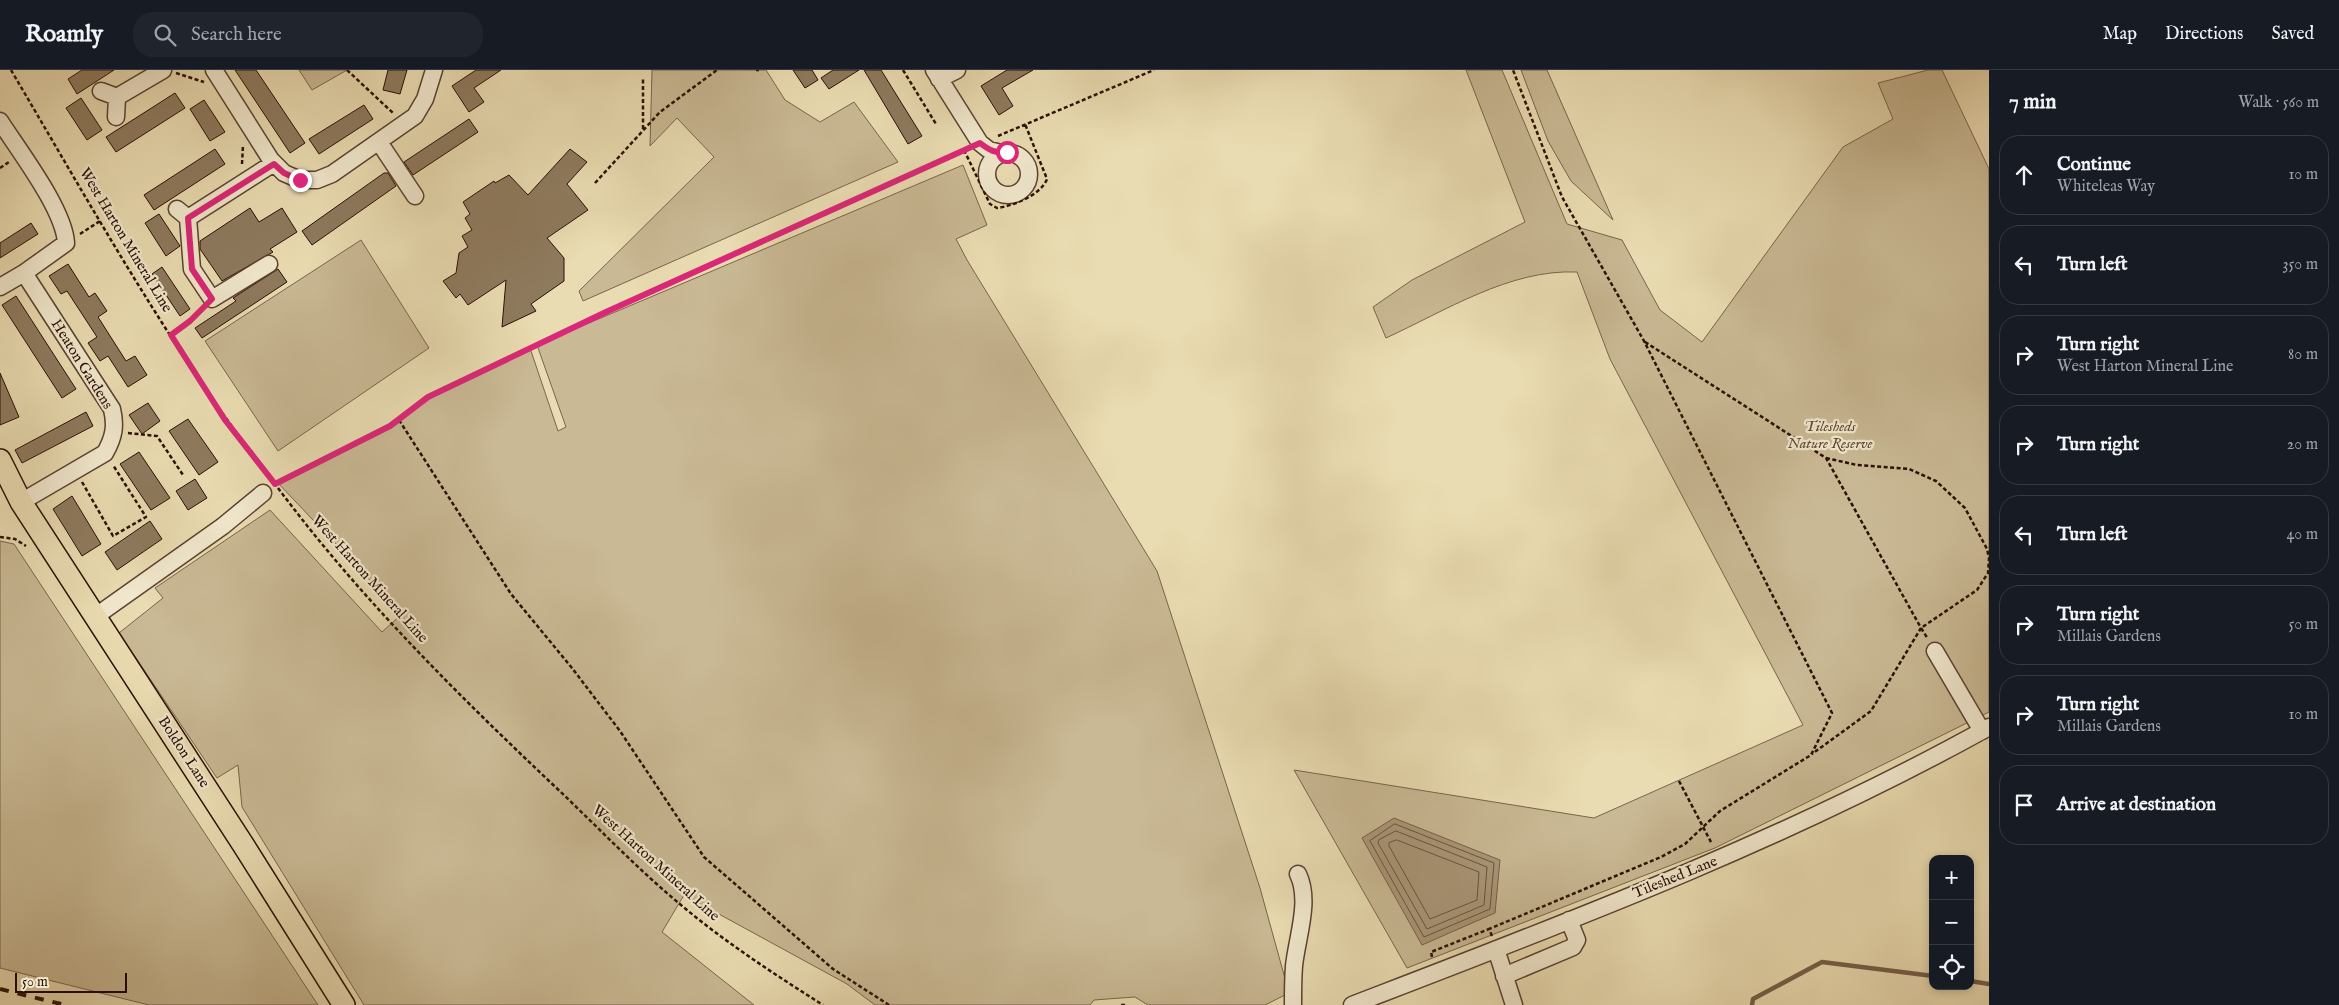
<!DOCTYPE html>
<html lang="en">
<head>
<meta charset="utf-8">
<style>
  :root { --surface:#171b24; --page:#20242c; --text:#f1f3f6; --muted:#9ea1a6; --line:#363941 }
  body { margin:0; font-family:"IM FELL English",serif; background:var(--page); color:var(--text) }
  .controls { position:absolute; right:15px; bottom:15px; display:grid; overflow:hidden; border-radius:10px; box-shadow:0 2px 8px #0003 }
  .controls button { width:45px; height:45px; display:grid; place-items:center; padding:0; border:0; border-bottom:1px solid var(--line); background:var(--surface); color:var(--text); font:25px sans-serif }
  .scale { position:absolute; left:15px; bottom:12px; width:112px; box-sizing:border-box; padding-left:5px; border:2px solid #2a0f04; border-top:0; font-size:14px; line-height:18px; white-space:nowrap; color:#2a0f04; -webkit-text-stroke:4px #f1e8cd; paint-order:stroke }
  .stop { position:absolute; width:15px; height:15px; margin:-11px; border:4px solid #db2777; border-radius:50%; background:#fff }
  .stop.end { background:#db2777; border-color:#fff; box-shadow:0 1px 5px #0008 }
  .list { margin:0; padding:0; list-style:none }
  h2 { display:flex; justify-content:space-between; align-items:center; height:65px; margin:0; padding:0 20px; font-size:21px }
  h2 small { font-size:16px; font-weight:400; color:var(--muted) }
  .list li { display:grid; grid-template-columns:32px 1fr auto; gap:15px; align-items:center; box-sizing:border-box; height:80px; margin:0 10px 10px; padding:0 10px; border:1px solid var(--line); border-radius:20px }
  .list b { display:block; font-size:19px; white-space:nowrap }
  .list p { margin:0; font-size:16px; white-space:nowrap; color:var(--muted) }
  .list em { font-size:16px; font-style:normal; color:var(--muted) }
  .icon { flex:none; width:28px; height:28px; fill:none; stroke:currentColor; stroke-width:2; stroke-linecap:round; stroke-linejoin:round }
  .map { position:relative; flex:none; width:1989px; height:935px; overflow:hidden }
  header { display:flex; align-items:center; gap:30px; box-sizing:border-box; height:70px; padding:0 25px; background:var(--surface); border-bottom:1px solid var(--line) }
  header strong { font-size:24px }
  nav { display:flex; gap:28px; margin-inline-start:auto; font-size:18px }
  .search { width:350px; height:45px; background:var(--page); display:flex; align-items:center; gap:12px; box-sizing:border-box; padding:0 18px; border-radius:20px; color:var(--muted); font-size:19px }
  main { display:flex }
  aside { flex:1; background:var(--surface) }
  .map>svg:first-child { display:block }
</style>
</head>
<body>
<header>
<strong>Roamly</strong>
<div class="search"><svg class="icon" aria-label="search" viewBox="0 0 24 24"><circle cx="10" cy="10" r="6"/><path d="M15 15l6 6"/></svg>Search here</div>
<nav><a>Map</a><a>Directions</a><a>Saved</a></nav>
</header>
<main>
<div class="map">
<svg width="1989" height="935" viewBox="0 0 1989 935">
  <rect width="100%" height="100%" fill="#eadcb2"/>
  <filter id="stains"><feTurbulence type="fractalNoise" baseFrequency=".004" numOctaves="4"/><feColorMatrix values="0 0 0 0 .2 0 0 0 0 .09 0 0 0 0 .02 0 0 0 .5 -.17"/></filter>
  <radialGradient id="worn" r=".72"><stop offset=".6" stop-color="#630" stop-opacity="0"/><stop offset="1" stop-color="#630" stop-opacity=".3"/></radialGradient>
  <path fill="#c9b994" stroke="#7a644c" d="M299,0H347L312,20Z
    M652,0H766L785,30L820,52L854,32L898,92L583,231L579,221L714,87L677,48L650,76Z
    M1466,0H1502L1567,154L1622,170L1660,240L1702,272L1843,77L1893,49L1878,13L1928,0H1942L1989,99V642L1715,778L1407,898L1294,700L1594,748L1803,655L1610,289L1577,202C1510,199 1445,241 1386,268L1373,237L1412,210L1525,152Z
    M1521,0H1547L1613,150L1571,111L1548,71Z
    M963,95L987,155L956,169L967,190L1157,501L1260,818L1289,923L1265,935H1148L1135,927L1094,930L1090,935H875L847,914L684,825L662,862L754,935H364L242,737L238,695L217,708L119,563L163,528L155,518L270,440L382,562L402,544L277,412L390,356L429,327L530,278L558,361L566,357L537,275Z
    M361,170L429,278L278,381L205,271Z
    M0,471L14,474L318,935H149L0,898Z"/>
  <path fill="#a99677" stroke="#766049" d="M1394,748L1500,790L1495,843L1422,875L1362,768Z"/>
  <g fill="none" stroke-linecap="round" stroke-linejoin="round">
    <path stroke="#6a523e" stroke-width="1" d="M1395,754L1494,793L1490,839L1424,867L1370,771Z
      M1396,761L1487,797L1484,835L1427,859L1378,773L1379,770Z
      M1397,770L1479,802L1477,830L1430,849L1389,776V773Z"/>
    <path stroke="#766049" stroke-width="4.5" d="M1970,911L1989,914
      M1752,935L1753,929L1822,892L1933,906"/>
  </g>
  <path fill="#8e7a5e" stroke="#2a0f04" d="M82,0H114L77,24L68,9Z
    M235,0H256L305,73L290,83Z
    M388,0H407L400,24L383,20Z
    M476,0H501L474,18L484,32L469,42L452,16Z
    M793,0H812L818,10L805,18Z
    M833,0H859L829,19L821,8Z
    M864,0H881L922,66L908,74Z
    M1007,0H1033L1002,18L1013,36L999,45L981,16Z
    M175,23L185,38L116,82L106,67Z
    M81,28L102,60L87,70L66,38Z
    M204,30L225,62L210,71L190,39Z
    M364,35L373,49L319,84L309,69Z
    M469,49L478,62L413,105L404,92Z
    M215,79L225,94L154,140L144,125Z
    M570,79L587,92L567,114L588,140L547,168L564,188V211L531,234L536,241L502,257L506,210L468,235L460,224L456,228L443,211L456,203L459,183L468,177L462,166L472,160L465,148L470,144L463,132L494,111L495,113L509,105L528,125Z
    M384,103H388L396,116L312,175L302,161Z
    M250,138L259,152L282,138L297,162L270,179L273,182L222,211L200,179V171Z
    M159,144L180,176L166,186L145,153Z
    M31,153L38,164L0,188V173Z
    M68,194L89,227L95,223L107,241L98,247L126,291L135,286L147,305L128,317L108,286L100,291L88,273L97,267L67,221L61,224L49,206Z
    M162,197L190,239L180,246L152,204Z
    M278,199L287,212L202,268L195,258L236,231L233,228Z
    M16,226L76,319L62,328L2,235Z
    M0,303L19,347L0,355Z
    M148,333L160,351L142,364L129,345Z
    M86,342L93,356L22,393L15,380Z
    M188,349L218,392L199,405L169,361Z
    M139,382L170,428L151,440L120,394Z
    M195,409L207,428L188,440L176,421Z
    M72,426L101,474L82,486L53,439Z
    M150,451L162,469L117,500L105,482Z"/>
  <g fill="none" stroke-linecap="round" stroke-linejoin="round">
    <g stroke="#5a4230" stroke-width="19">
      <path id="minor" d="M214,0L271,90L284,103L300,110H317L332,104L415,46L425,29L434,0
        M934,0L980,73L989,80L1001,83
        M939,9L957,0
        M101,21L117,27L116,47
        M117,27L163,0
        M0,51C19,81 64,139 66,173L24,203L0,217
        M379,72L415,126
        M987 104a21 21 0 1 1 42 0a21 21 0 1 1-42 0Z
        M177,139L188,148L192,199L212,229L269,194
        M188,148L274,93
        M21,432L105,383C114,367 116,356 112,339L24,203
        M96,546L223,456L263,423
        M1935,581L1982,661
        M1496,879L1514,935
        M1504,906L1573,877L1577,870L1569,850
        M1293,935C1293,922 1293,909 1294,896C1297,867 1311,831 1298,804
        M1352,935C1568,852 1786,770 1989,657"/>
    </g>
    <g stroke="#2a0f04" stroke-width="24">
      <path id="major" d="M0,390L21,432L244,776L344,935"/>
    </g>
    <path stroke="#2a0f04" stroke-width="2.5" stroke-dasharray="4 2.5" stroke-linecap="butt" d="M11,0C93,139 172,282 272,410
      M347,0L393,43
      M756,0H759
      M903,0L936,54
      M176,3L204,12
      M643,59V8
      M998,66L1154,0
      M964,80L990,134L997,138C1013,136 1041,125 1047,109L1025,54
      M242,94L243,75
      M0,98L9,92
      M595,113L660,42L717,0
      M80,164L100,151
      M171,265L203,239
      M1645,272L1826,388L1921,558L1871,641L1812,684
      M399,350L511,524L572,598L620,661L704,787L833,899L889,935
      M128,363L157,366L183,405
      M1826,388L1857,395L1909,399L1936,411L1965,438L1987,479L1989,488L1988,503L1977,520L1921,558L1928,569
      M82,412L113,466L146,447L113,395
      M274,414L390,356L429,327L605,242L966,80
      M278,418C357,524 452,619 548,710C592,751 634,796 681,835C725,872 774,904 823,935
      M0,467L15,469L26,476
      M1679,711L1712,774
      M1492,866L1489,859L1661,787L1685,774L1720,741L1811,685L1832,643L1644,271L1562,127L1513,0
      M1432,887L1431,882L1489,859
      M1121,935H1126"/>
    <use href="#minor" stroke="#f1e8cd" stroke-width="16"/>
    <use href="#major" stroke="#eadcb2" stroke-width="21"/>
    <path stroke="#2a0f04" stroke-width="4" stroke-dasharray="9 9" stroke-linecap="butt" d="M0,919L65,935"/>
  </g>
  <g fill="none" stroke-linecap="round" stroke-linejoin="round">
    <path stroke="#db2777" stroke-width="6" d="M300,110L284,103L274,94L188,148L192,199L212,229L190,251L171,265L225,350L275,414L390,356L428,327L606,242L980,73C989,80 996,84 1007,82"/>
  </g>
  <g text-anchor="middle" dominant-baseline="central" stroke-width="4.5" stroke-linejoin="round" paint-order="stroke">
    <g font-size="15" fill="#2a0f04" stroke="#f1e8cd">
      <text transform="translate(126 170) rotate(59)">West Harton Mineral Line</text>
      <text transform="translate(82 294) rotate(58)">Heaton Gardens</text>
      <text transform="translate(370 509) rotate(48)">West Harton Mineral Line</text>
      <text transform="translate(184 682) rotate(57)">Boldon Lane</text>
      <text transform="translate(656 793) rotate(42)">West Harton Mineral Line</text>
      <text transform="translate(1675 807) rotate(-22)">Tileshed Lane</text>
    </g>
    <g font-size="15" font-style="italic" fill="#624a36" stroke="#f1e8cd">
      <text x="1830" y="356">Tilesheds<tspan x="1830" dy="17">Nature Reserve</tspan></text>
    </g>
  </g>
  <rect width="100%" height="100%" filter="url(#stains)"/>
  <rect width="100%" height="100%" fill="url(#worn)"/>
</svg>
<div class="controls">
<button>+</button>
<button>−</button>
<button><svg class="icon" aria-label="locate" viewBox="0 0 24 24"><circle cx="12" cy="12" r="6"/><path d="M12 2v4M12 18v4M2 12h4M18 12h4"/></svg></button>
</div>
<div class="scale">50 m</div>
<div class="stop" style="left:1007px;top:82px"></div>
<div class="stop end" style="left:300px;top:110px"></div>
</div>
<aside>
<h2>7 min<small>Walk · 560 m</small></h2>
<ul class="list">
<li><svg class="icon" aria-label="ahead" viewBox="0 0 24 24"><path d="M12 20V5M6 11l6-6 6 6"/></svg><div><b>Continue</b><p>Whiteleas Way</p></div><em>10 m</em></li>
<li><svg class="icon" aria-label="left" viewBox="0 0 24 24"><path d="M17 20v-9H6M10 6l-5 5 5 5"/></svg><div><b>Turn left</b></div><em>350 m</em></li>
<li><svg class="icon" aria-label="right" viewBox="0 0 24 24"><path d="M7 20v-9h11M14 6l5 5-5 5"/></svg><div><b>Turn right</b><p>West Harton Mineral Line</p></div><em>80 m</em></li>
<li><svg class="icon" aria-label="right" viewBox="0 0 24 24"><path d="M7 20v-9h11M14 6l5 5-5 5"/></svg><div><b>Turn right</b></div><em>20 m</em></li>
<li><svg class="icon" aria-label="left" viewBox="0 0 24 24"><path d="M17 20v-9H6M10 6l-5 5 5 5"/></svg><div><b>Turn left</b></div><em>40 m</em></li>
<li><svg class="icon" aria-label="right" viewBox="0 0 24 24"><path d="M7 20v-9h11M14 6l5 5-5 5"/></svg><div><b>Turn right</b><p>Millais Gardens</p></div><em>50 m</em></li>
<li><svg class="icon" aria-label="right" viewBox="0 0 24 24"><path d="M7 20v-9h11M14 6l5 5-5 5"/></svg><div><b>Turn right</b><p>Millais Gardens</p></div><em>10 m</em></li>
<li><svg class="icon" aria-label="arrive" viewBox="0 0 24 24"><path d="M6 21V4h12l-3 4 3 4H6"/></svg><div><b>Arrive at destination</b></div></li>
</ul>
</aside>
</main>
</body>
</html>
